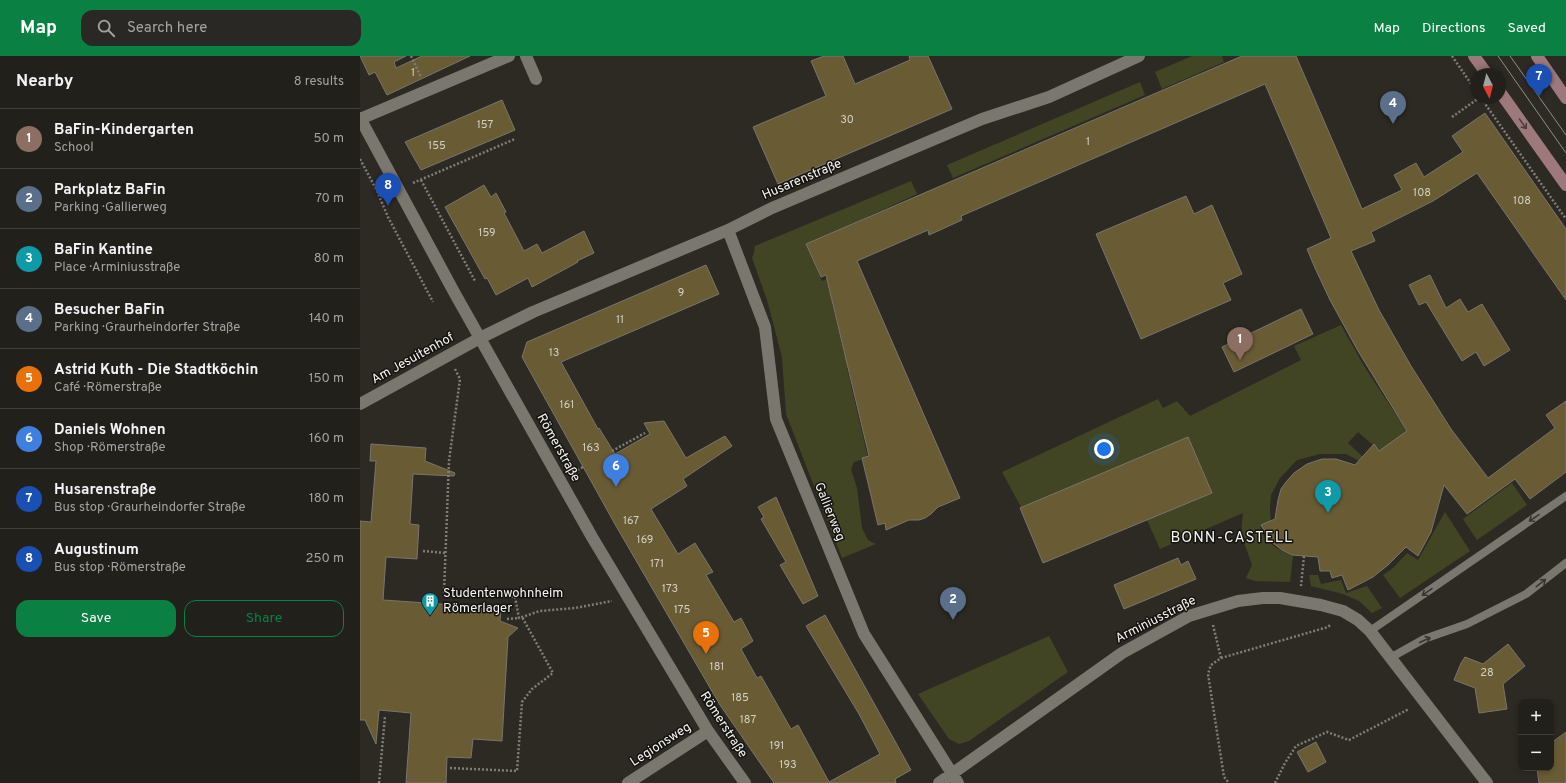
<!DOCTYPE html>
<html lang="en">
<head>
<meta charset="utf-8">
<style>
  :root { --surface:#22201b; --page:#2a2824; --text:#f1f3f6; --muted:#a2a3a3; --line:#3f3e3a; --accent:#0b8043 }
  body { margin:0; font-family:Overpass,sans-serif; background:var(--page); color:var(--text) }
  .controls { position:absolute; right:12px; bottom:12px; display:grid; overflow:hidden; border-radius:8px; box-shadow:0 2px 6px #0003 }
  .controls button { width:36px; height:36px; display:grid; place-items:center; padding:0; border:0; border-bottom:1px solid var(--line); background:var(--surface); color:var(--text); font:20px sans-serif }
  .compass { position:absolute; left:1110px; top:12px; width:36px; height:36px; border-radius:50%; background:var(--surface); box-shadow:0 2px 6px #0003; rotate:173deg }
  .you { position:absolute; left:744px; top:393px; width:14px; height:14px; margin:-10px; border:3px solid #fff; border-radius:50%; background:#1a73e8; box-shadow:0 0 0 6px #1a73e833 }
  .badge { display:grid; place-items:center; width:26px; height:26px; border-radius:50%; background:var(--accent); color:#fff; font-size:13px; font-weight:700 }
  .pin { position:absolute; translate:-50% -33px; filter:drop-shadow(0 1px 2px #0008) }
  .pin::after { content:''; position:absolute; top:21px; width:14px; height:12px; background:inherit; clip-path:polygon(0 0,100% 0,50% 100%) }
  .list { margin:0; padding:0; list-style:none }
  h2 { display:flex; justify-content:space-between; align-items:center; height:52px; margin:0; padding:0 16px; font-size:17px }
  h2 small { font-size:13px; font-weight:400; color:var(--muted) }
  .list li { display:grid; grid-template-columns:26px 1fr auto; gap:12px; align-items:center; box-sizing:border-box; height:60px; padding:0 16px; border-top:1px solid var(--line) }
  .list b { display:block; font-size:15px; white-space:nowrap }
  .list p { margin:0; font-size:13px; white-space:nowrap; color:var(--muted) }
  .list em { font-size:13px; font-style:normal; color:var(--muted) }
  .actions { display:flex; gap:8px; padding:12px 16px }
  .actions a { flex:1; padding:9px 0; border:1px solid var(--accent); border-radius:12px; text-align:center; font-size:14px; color:var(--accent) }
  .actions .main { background:var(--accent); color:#fff }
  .icon { flex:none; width:22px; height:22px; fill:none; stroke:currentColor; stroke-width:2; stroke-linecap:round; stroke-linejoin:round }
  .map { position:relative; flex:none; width:1206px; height:727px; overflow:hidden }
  header { display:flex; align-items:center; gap:24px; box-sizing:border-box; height:56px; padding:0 20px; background:var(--accent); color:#fff }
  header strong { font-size:19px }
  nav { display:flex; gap:22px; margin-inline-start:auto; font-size:14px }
  .search { width:280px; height:36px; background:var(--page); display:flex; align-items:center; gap:10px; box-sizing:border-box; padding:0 14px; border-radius:12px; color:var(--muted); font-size:15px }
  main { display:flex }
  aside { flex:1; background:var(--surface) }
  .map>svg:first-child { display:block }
</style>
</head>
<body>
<header>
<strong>Map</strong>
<div class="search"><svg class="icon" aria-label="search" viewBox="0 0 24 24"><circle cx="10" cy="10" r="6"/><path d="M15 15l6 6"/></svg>Search here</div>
<nav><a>Map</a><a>Directions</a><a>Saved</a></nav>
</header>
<main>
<aside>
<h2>Nearby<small>8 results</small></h2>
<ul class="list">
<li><span class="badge" style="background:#8d6e63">1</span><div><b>BaFin-Kindergarten</b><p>School</p></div><em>50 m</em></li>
<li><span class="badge" style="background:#5c6f8a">2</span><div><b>Parkplatz BaFin</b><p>Parking · Gallierweg</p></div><em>70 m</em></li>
<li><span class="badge" style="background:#0f9aa8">3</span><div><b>BaFin Kantine</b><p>Place · Arminiusstraße</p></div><em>80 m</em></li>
<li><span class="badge" style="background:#5c6f8a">4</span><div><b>Besucher BaFin</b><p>Parking · Graurheindorfer Straße</p></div><em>140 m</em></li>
<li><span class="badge" style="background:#e8710a">5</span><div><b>Astrid Kuth - Die Stadtköchin</b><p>Café · Römerstraße</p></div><em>150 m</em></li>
<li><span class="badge" style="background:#3f7fe0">6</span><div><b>Daniels Wohnen</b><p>Shop · Römerstraße</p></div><em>160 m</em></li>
<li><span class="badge" style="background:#1a4fb4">7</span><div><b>Husarenstraße</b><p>Bus stop · Graurheindorfer Straße</p></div><em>180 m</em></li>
<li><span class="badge" style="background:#1a4fb4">8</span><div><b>Augustinum</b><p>Bus stop · Römerstraße</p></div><em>250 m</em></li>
</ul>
<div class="actions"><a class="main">Save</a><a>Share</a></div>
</aside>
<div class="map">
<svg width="1206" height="727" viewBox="0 0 1206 727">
  <rect width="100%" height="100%" fill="#2d2a24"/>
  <path fill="#414524" d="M832,0H862L864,6L802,33L795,16Z
    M780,26L785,39L593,122L587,109Z
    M551,125L557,138L446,189L462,225L474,220L484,242L472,247L485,301L493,299L495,310L487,312L508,402L494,406L491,413L497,432L502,472L508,484L516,488L482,502L426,358L422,301L407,244L392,202L394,197L395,190Z
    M981,269L1004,310L1048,377L1021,396L998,376L988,387L1003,401L999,405L986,398H960L937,404L920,422L911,439L910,453L911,465L900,470C904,487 918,494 933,500L930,526L895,525L886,522L892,509L881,478L883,457L800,493L786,462L662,453L642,416L798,343L803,352L817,345L830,360L941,304L934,290Z
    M1152,427L1167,449L1117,484L1103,463Z
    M1085,456L1110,495L1040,542L1023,519L1033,512L1047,497L1058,504Z
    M949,519H958L961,528L981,524L986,537L1007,530L1022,552L1012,557L999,545L983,538L951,530Z
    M689,580L708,616L609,685L599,688L589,683L558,638Z"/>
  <path fill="#695c35" stroke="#78756e" d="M0,0H46L34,6L36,12L62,0H110L27,39L15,16L9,19Z
    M464,0H483L495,28L550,4L549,0H568L592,53L418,128L393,71L466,40L451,5Z
    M882,0H936L1002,153L1042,134L1034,119L1056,107L1064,121L1103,96L1092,80L1125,57L1206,173V244L1117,117L1073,145L1011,176L1015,185L991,195L1019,254L1051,310L1091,373L1128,422L1195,372L1186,359L1206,345V416L1170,443L1155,423L1107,458L1084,429L1071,476L1058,500L1046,491L1028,509L1013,521L988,534L982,519L972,522L970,515H960L958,501L932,499L922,494L909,484L901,469L915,463L918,444L921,433L926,426L934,417L947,408L962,403H976L995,409L1014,388L1019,395L1047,375L998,295L970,244L955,212L947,193L971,182L905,28L601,160L602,164L569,179L568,174L497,205L600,442L578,451L571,458L565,462L559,464H549L526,474L525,467L518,469L502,402L509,400L466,219L461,221L446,188Z
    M142,44L155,74L61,114L45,86Z
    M124,129L131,141L136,137L146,156L144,157L164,195L177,188L182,197L224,175L234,197L217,205L218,206L172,231L168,222L136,239L127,222L125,223L85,151Z
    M826,140L834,158L852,149L882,218L863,227L871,244L781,283L736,178Z
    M346,209L359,238L201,306L238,373L239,372L255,398L290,378L284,367L304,365L326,402L365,380L372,390L323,423L327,430L291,453L318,498L335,487L353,516L346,519L374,566L381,562L393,585L381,593L397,622L401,620L431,673L438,669L469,726L520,698L499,658L446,570L465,559L551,714L535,723L536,727H414L360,649L256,470L162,301L167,286Z
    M1070,219L1086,252L1100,243L1108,256L1122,248L1150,294L1124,310L1116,296L1102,305L1066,246L1059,249L1049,229Z
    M941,253L953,278L874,316L862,291Z
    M828,381L852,437L683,507L660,452Z
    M11,388L66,392L65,405L95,417L94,420L53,418L50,468L59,469L57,503L26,501L23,544L141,552L140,565L158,572L148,581L142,685L113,683L111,702L87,701L86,727H46L51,657L19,654L16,688L5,664H0V465L11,466L16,405H10Z
    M416,441L458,540L443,548L420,509L426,506L401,463L404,461L398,451Z
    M818,502L821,509L828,505L836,523L764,553L754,529Z
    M1148,588L1165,610L1143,628L1147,653L1119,657L1115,632L1094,624L1101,607L1105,601L1123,608Z
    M1206,676V727H1179L1177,713L1174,712H1191V687Z
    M956,686L966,706L948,716L937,696Z"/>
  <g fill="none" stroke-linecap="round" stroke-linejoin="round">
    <path stroke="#807e79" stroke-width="2.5" stroke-dasharray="2 2" stroke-linecap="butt" d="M51,0L61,21
      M1092,0L1116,35
      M1121,42L1206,163
      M1092,61L1119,42
      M0,103L17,135L28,161L73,246
      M61,124L115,225
      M53,127L155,83
      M95,313L100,323L89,405L84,536L155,541L159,562L180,555L215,552L252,545
      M252,395L285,377
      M214,416L223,411
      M63,495L86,497
      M941,530L944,500
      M147,563L159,562
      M853,569L861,602L851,609L848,618L864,721L869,727
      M861,602L968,571L971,568
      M90,712L157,715L162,646L172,633L193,617L162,561
      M19,727L25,660
      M915,727L925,707L936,690L967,676L989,684L1049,653"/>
    <path stroke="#7a776f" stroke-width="8" d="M1010,575L1206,440
      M1030,602L1064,583L1107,568L1166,538L1206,507"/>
    <path stroke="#7a776f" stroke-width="12" d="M166,0L176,23
      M0,63L149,0
      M368,174L405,271L416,363L504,578L598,727
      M0,348L120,282L173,256L368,174L412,152L622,63L689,41L779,0
      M268,727L348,675
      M579,727L762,597L829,560L878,545L903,542H920L961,549L983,555L998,564L1010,575L1127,727"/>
    <path stroke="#7a776f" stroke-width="12" d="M0,62L94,236L232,481L348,675L385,727"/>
    <path stroke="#9e797b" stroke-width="12" d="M1114,0L1127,18
      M1177,0L1206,42
      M1140,36L1206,129"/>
    <path stroke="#908e89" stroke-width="1" d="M1138,0L1206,97
      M1150,0L1206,79"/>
  </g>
  <defs><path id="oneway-shaft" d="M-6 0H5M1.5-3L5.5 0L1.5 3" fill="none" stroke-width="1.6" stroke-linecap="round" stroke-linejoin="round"/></defs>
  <use stroke="#4b3c3b" href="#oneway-shaft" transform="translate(1163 68) rotate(55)"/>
  <g stroke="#383631">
    <use href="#oneway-shaft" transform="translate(1174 462) rotate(146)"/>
    <use href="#oneway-shaft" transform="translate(1181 527) rotate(-38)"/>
    <use href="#oneway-shaft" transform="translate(1067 536) rotate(145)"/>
    <use href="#oneway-shaft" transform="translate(1065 584) rotate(-24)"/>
  </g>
  <defs>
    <g id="building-pin" transform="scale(0.9)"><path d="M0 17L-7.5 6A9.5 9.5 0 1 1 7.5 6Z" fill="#0f9aa8" stroke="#141310"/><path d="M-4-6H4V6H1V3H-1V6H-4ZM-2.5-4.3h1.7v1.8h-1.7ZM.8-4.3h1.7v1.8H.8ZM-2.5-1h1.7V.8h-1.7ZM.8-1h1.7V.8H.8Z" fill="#fff"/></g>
  </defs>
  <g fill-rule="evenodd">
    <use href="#building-pin" x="70" y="545"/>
  </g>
  <g text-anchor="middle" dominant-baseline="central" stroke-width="3" stroke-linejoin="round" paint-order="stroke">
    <g font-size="11" fill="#d3cfc2">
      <text x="53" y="17">1</text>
      <text x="487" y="64">30</text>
      <text x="125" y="69">157</text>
      <text x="728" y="86">1</text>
      <text x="77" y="90">155</text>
      <text x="1062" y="137">108</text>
      <text x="1162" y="145">108</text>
      <text x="127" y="177">159</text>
      <text x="321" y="237">9</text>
      <text x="260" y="264">11</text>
      <text x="194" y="297">13</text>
      <text x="207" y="349">161</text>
      <text x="231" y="392">163</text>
      <text x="271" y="465">167</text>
      <text x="285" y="484">169</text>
      <text x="297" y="508">171</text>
      <text x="310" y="533">173</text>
      <text x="322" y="554">175</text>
      <text x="357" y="611">181</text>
      <text x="1127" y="617">28</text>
      <text x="380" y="642">185</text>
      <text x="388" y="664">187</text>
      <text x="417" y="690">191</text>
      <text x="428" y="709">193</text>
    </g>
    <g font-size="13" fill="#f6f5f1" stroke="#141310">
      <text transform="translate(442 124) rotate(-23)">Husarenstraße</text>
      <text transform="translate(53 303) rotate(-29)">Am Jesuitenhof</text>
      <text transform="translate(198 392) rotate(61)">Römerstraße</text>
      <text transform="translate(469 456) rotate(68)">Gallierweg</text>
      <text transform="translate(796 564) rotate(-27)">Arminiusstraße</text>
      <text transform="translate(363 669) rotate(57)">Römerstraße</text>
      <text transform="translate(301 689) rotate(-33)">Legionsweg</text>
    </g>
    <g font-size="13" fill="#f6f5f1" stroke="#141310" text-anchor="start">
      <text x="83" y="538">Studentenwohnheim<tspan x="83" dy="15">Römerlager</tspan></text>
    </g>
    <g font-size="15" letter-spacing="1" fill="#f6f5f1" stroke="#141310">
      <text x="872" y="482">BONN-CASTELL</text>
    </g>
  </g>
</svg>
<div class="controls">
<button>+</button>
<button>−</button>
</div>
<svg class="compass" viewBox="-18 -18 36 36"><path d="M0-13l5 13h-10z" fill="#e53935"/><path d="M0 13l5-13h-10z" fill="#a2a3a3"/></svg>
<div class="you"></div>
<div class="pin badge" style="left:880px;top:304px;background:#8d6e63">1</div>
<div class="pin badge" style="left:593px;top:564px;background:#5c6f8a">2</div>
<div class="pin badge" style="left:968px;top:457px;background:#0f9aa8">3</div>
<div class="pin badge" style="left:1033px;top:68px;background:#5c6f8a">4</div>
<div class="pin badge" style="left:346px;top:598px;background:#e8710a">5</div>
<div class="pin badge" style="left:256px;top:431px;background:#3f7fe0">6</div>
<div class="pin badge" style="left:1179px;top:41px;background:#1a4fb4">7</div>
<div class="pin badge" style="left:28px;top:150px;background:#1a4fb4">8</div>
</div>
</main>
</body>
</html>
